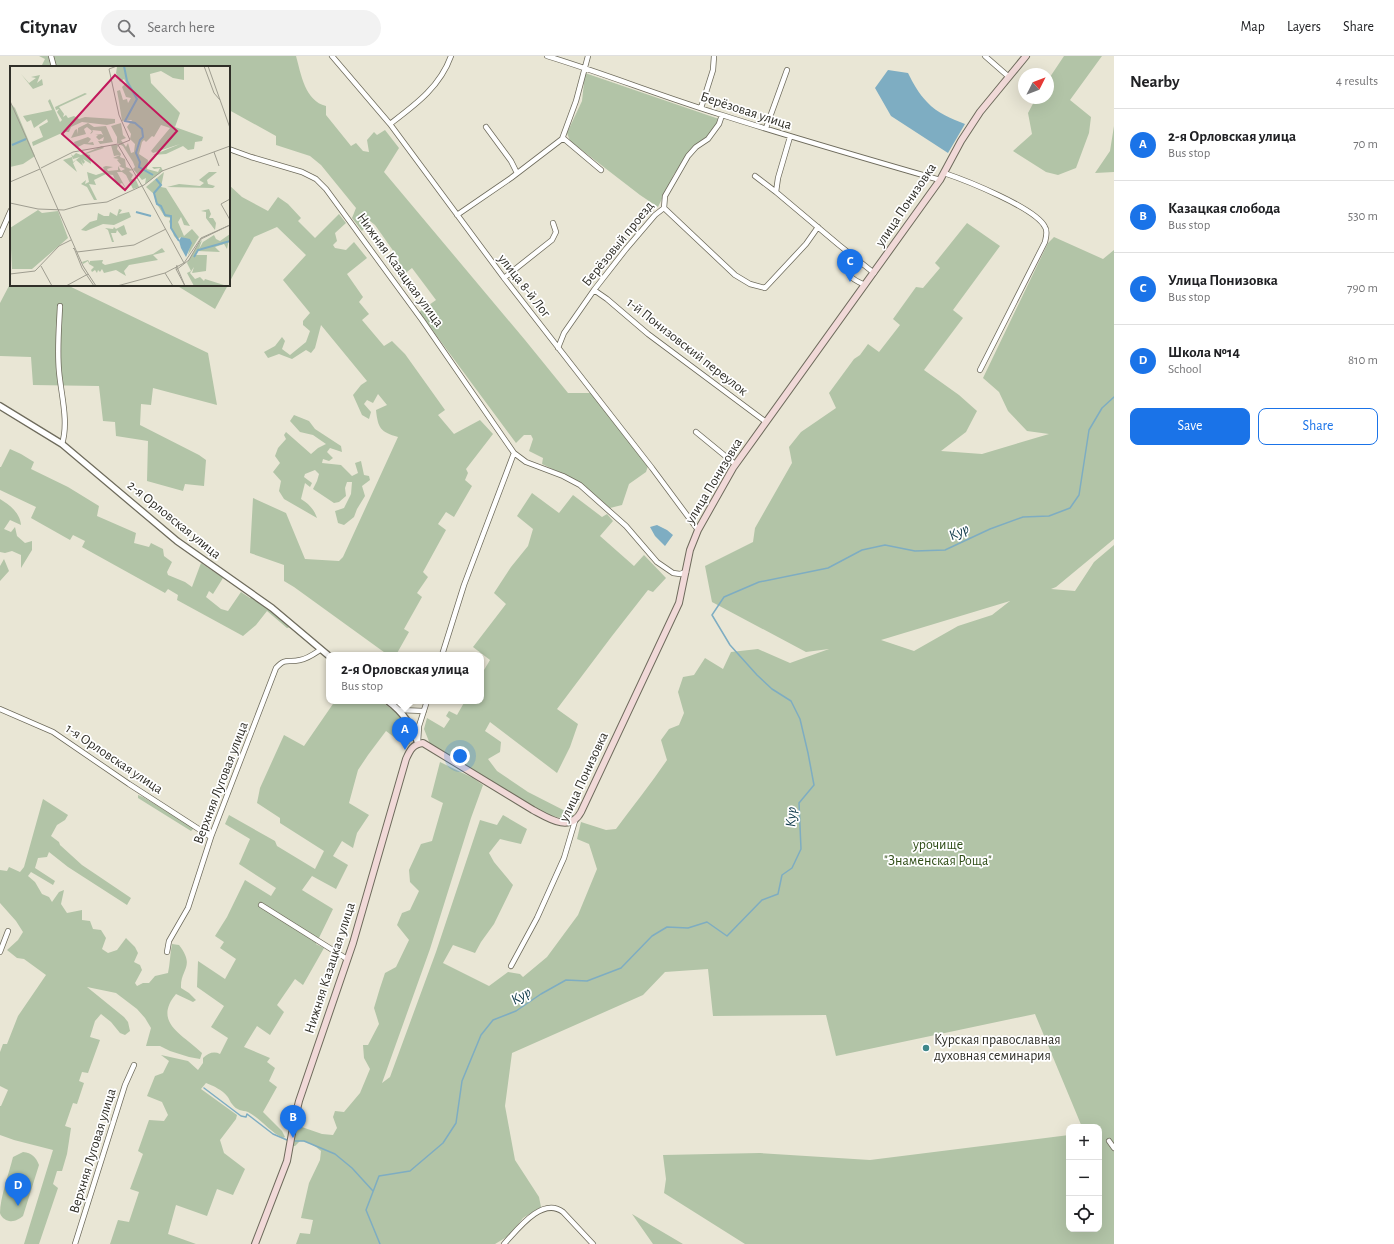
<!DOCTYPE html>
<html lang="en">
<head>
<meta charset="utf-8">
<style>
  :root { --surface:#fff; --page:#f2f2f2; --text:#202124; --muted:#757577; --line:#e0e0e0; --accent:#1a73e8 }
  body { margin:0; font-family:"Alegreya Sans",sans-serif; background:var(--page); color:var(--text) }
  .controls { position:absolute; right:12px; bottom:12px; display:grid; overflow:hidden; border-radius:8px; box-shadow:0 4px 16px #0002 }
  .controls button { width:36px; height:36px; display:grid; place-items:center; padding:0; border:0; border-bottom:1px solid var(--line); background:var(--surface); color:var(--text); font:20px sans-serif }
  .compass { position:absolute; left:1018px; top:12px; width:36px; height:36px; border-radius:50%; background:var(--surface); box-shadow:0 4px 16px #0002; rotate:48deg }
  .you { position:absolute; left:460px; top:700px; width:14px; height:14px; margin:-10px; border:3px solid #fff; border-radius:50%; background:#1a73e8; box-shadow:0 0 0 6px #1a73e833 }
  .badge { display:grid; place-items:center; width:26px; height:26px; border-radius:50%; background:var(--accent); color:#fff; font-size:13px; font-weight:700 }
  .pin { position:absolute; translate:-50% -33px; filter:drop-shadow(0 1px 2px #0008) }
  .pin::after { content:''; position:absolute; top:21px; width:14px; height:12px; background:inherit; clip-path:polygon(0 0,100% 0,50% 100%) }
  .popup { position:absolute; left:326px; top:596px; width:158px; height:52px; box-sizing:border-box; display:grid; place-content:center; border-radius:8px; background:var(--surface); filter:drop-shadow(0 1px 3px #0005); font-size:13px; white-space:nowrap; color:var(--muted) }
  .popup b { font-size:15px; color:var(--text) }
  .popup::after { content:''; position:absolute; left:50%; top:100%; margin-left:-8px; border:8px solid transparent; border-top-color:var(--surface) }
  .list { margin:0; padding:0; list-style:none }
  h2 { display:flex; justify-content:space-between; align-items:center; height:52px; margin:0; padding:0 16px; font-size:17px }
  h2 small { font-size:13px; font-weight:400; color:var(--muted) }
  .list li { display:grid; grid-template-columns:26px 1fr auto; gap:12px; align-items:center; box-sizing:border-box; height:72px; padding:0 16px; border-top:1px solid var(--line) }
  .list b { display:block; font-size:15px; white-space:nowrap }
  .list p { margin:0; font-size:13px; white-space:nowrap; color:var(--muted) }
  .list em { font-size:13px; font-style:normal; color:var(--muted) }
  .actions { display:flex; gap:8px; padding:12px 16px }
  .actions a { flex:1; padding:9px 0; border:1px solid var(--accent); border-radius:8px; text-align:center; font-size:14px; color:var(--accent) }
  .actions .main { background:var(--accent); color:#fff }
  .icon { flex:none; width:22px; height:22px; fill:none; stroke:currentColor; stroke-width:2; stroke-linecap:round; stroke-linejoin:round }
  .map { position:relative; flex:none; width:1114px; height:1188px; overflow:hidden }
  header { display:flex; align-items:center; gap:24px; box-sizing:border-box; height:56px; padding:0 20px; background:var(--surface); border-bottom:1px solid var(--line) }
  header strong { font-size:19px }
  nav { display:flex; gap:22px; margin-inline-start:auto; font-size:14px }
  .search { width:280px; height:36px; background:var(--page); display:flex; align-items:center; gap:10px; box-sizing:border-box; padding:0 14px; border-radius:22px; color:var(--muted); font-size:15px }
  main { display:flex }
  aside { flex:1; background:var(--surface) }
  .map>svg:first-child { display:block }
</style>
</head>
<body>
<header>
<strong>Citynav</strong>
<div class="search"><svg class="icon" aria-label="search" viewBox="0 0 24 24"><circle cx="10" cy="10" r="6"/><path d="M15 15l6 6"/></svg>Search here</div>
<nav><a>Map</a><a>Layers</a><a>Share</a></nav>
</header>
<main>
<div class="map">
<svg width="1114" height="1188" viewBox="0 0 1114 1188">
  <rect width="100%" height="100%" fill="#e9e6d5"/>
  <path fill="#b2c4a7" fill-rule="evenodd" d="M39,0H296C301,18 305,45 326,50V59L351,90L356,87L363,95L369,96L367,84L374,76L377,79L385,74L399,92L384,116L525,284L568,337H591L648,410L646,416L629,428L622,449L610,452L581,427L542,408L543,402L529,395L533,383L531,379H524L516,387L419,256L436,244L412,212L403,219L395,210L399,203L375,169L370,165L362,175L352,162L356,152L321,109L310,100L276,89V80L229,54V11H41L45,3Z
    M1064,0H1102L1070,44L1091,61L1089,77L1076,112L1058,119L1046,116L1013,95L1032,78L1028,57L1036,42H1048V24Z
    M585,17L719,63L718,68L674,118L658,151L640,139L570,85L567,77L582,45Z
    M1114,70V116L1095,117L1110,95Z
    M229,129L242,141L268,155L278,141L288,148L301,162L298,165L315,182L339,158L346,167L335,177L337,185L333,189L335,192L346,194L354,186L367,202L347,218L363,241L359,246L369,258L362,264L384,290L392,285L405,298L445,354L438,359L454,378L480,364L493,378L466,413L468,417L465,424L472,430L454,461L446,456L438,468L446,474L423,516L428,521L417,537L422,541L404,573L409,576L396,599H388L294,531L284,525V509L250,497L253,442L286,457L305,503L339,505L343,501L398,381C381,376 378,373 376,354L387,349L378,338L373,347L367,344L364,348L371,356L369,363L362,359L353,339L361,329L367,325L321,269L315,292L311,297L306,294L292,303L279,298L268,302L264,296L275,290L282,281L285,285L282,293L290,299L306,286L310,275L303,269V265L310,257L283,224L306,199L277,171L254,181L229,227Z
    M967,167L1000,190L953,254L963,262L924,314L959,339L977,355L966,376L941,395L982,398L1049,378L1027,375L1008,355L999,336L983,322L1048,187L1054,181L1103,203L1114,194V483L1056,531L1051,533L1075,535L1094,506L1114,489V1188H745L664,1137L666,1123L663,1099L760,1097L870,1104L1069,1079V1173H1099V1071H1082L1035,958L836,1000L826,959L713,960L708,913L665,916L643,939L512,997L505,1050L515,1104L539,1141L541,1151L523,1162L510,1179L495,1188H296L300,1177L310,1178L313,1164L301,1162L309,1127L320,1104L321,1095C315,1090 308,1085 300,1085L295,1090H292L296,1069L322,1078L333,1079L337,1072L333,1061L335,1055L344,1056L360,1037L370,1013L364,1002L363,989H368L379,968L374,952L380,932L385,917L396,911L409,884L397,869L402,857L410,854L419,835L410,826L409,814L421,788L432,785L443,747L431,741L440,706L473,722L483,729L471,762L430,893L382,1027L390,1021L436,896L480,764L497,769L503,759L527,773L521,788L500,783L489,797L494,806L513,829L494,868L481,886L475,897L453,889L443,907L489,930L508,916L520,918L523,921L547,901L578,859L597,813L589,788L577,783L581,766L606,774L616,773C633,750 651,728 667,704L661,684L669,673L679,669L684,657L678,636L683,621L694,619L705,602L723,613L731,596L758,593L790,607L829,593L806,596L712,546L705,510L753,486L755,472L792,407L789,391L801,376L836,352L829,337L854,303L860,299L868,288L879,296L900,269L893,263L916,231L923,232L940,212L935,207ZM1010,545L992,559L958,570L914,595L881,584Z
    M11,226V229H67L208,297L217,349L153,332L151,349L141,348L140,369L199,399L206,404L204,430L185,428L183,435L147,425L148,385L116,380L115,366L103,365L99,330L33,329L31,301L0,300V247Z
    M176,229H228L215,253Z
    M294,359L309,365L315,373L341,390L342,396L330,392L327,396L333,402L329,405L323,403L322,407L341,409L352,420L358,417L355,407L361,405L364,419L369,420L370,424L362,430L365,440L357,453L354,461L344,469L338,467L335,455L344,452L351,438L352,426H347L345,432L346,440L339,446L334,447L313,433L317,425L319,418L315,414L305,418L304,421L312,427L310,431L305,427L301,443C309,448 314,453 317,462L284,443L279,435L281,425L273,416L280,407L275,400L278,392L286,383L284,379L286,376L311,398L318,392L326,388L313,379L300,376L290,365Z
    M10,393L21,398L34,406L31,413L68,431L99,450L97,460L136,477L134,487L149,491L151,487L163,493L164,500L172,506L167,516L168,519L185,526L192,531L201,507L223,522L213,538L209,535L206,541L221,553L228,555L241,536L250,542L253,541L272,554L290,571L287,572L267,555L256,569L243,580L177,544L178,539L168,533L165,537L82,491L85,485L73,479L70,484L31,462L36,451L0,434V411H1Z
    M532,437L559,457L573,439L602,461L607,458L613,465L600,480L634,510L644,499L666,522L653,536L648,534L612,580L557,653L578,668L570,691L557,717L490,666L485,675L501,686L500,696L488,703L497,715L528,736L575,760L570,764L548,759L524,746L430,688L424,673L427,662L444,672L450,663L446,660L449,655L457,659L465,645H481V619L490,604L473,591L506,548L494,537L511,511L528,490L533,473L517,460Z
    M0,443C10,449 20,457 21,469L10,464L4,473L11,476L15,471L17,480L25,487L32,485V494L21,512V499L12,495L5,497L0,496Z
    M4,503L9,515L0,525V510Z
    M335,645H381L398,658L410,673V688L407,689L398,684L386,675L368,699L358,714L349,747L369,759L357,777L353,792L342,785L333,800L348,809L336,833L312,820L302,834L333,853L316,888L324,892L303,929L295,923L277,949L284,956L270,979L257,970L244,991L270,1002L267,1006L275,1012L269,1025L277,1031L263,1056L282,1075L285,1081L283,1082C270,1076 261,1063 248,1056C242,1054 237,1055 232,1048C230,1046 229,1042 227,1040C222,1034 214,1030 206,1027L201,1033L237,1059L236,1063L220,1084L224,1097L245,1113L233,1139L217,1133L207,1160L176,1149L168,1178L196,1188H110L118,1164L129,1166L139,1136L130,1133L143,1098L138,1095L149,1064L164,1065L168,1059L162,1046L147,1040L155,1020L163,1017L169,1005L161,999L188,1005L198,1014L203,1007V1002C208,997 214,995 220,998L228,982L211,971L224,950L197,931L198,905L225,923L236,903L220,892L224,886L215,880L227,861L245,824L271,840L276,832L239,808L250,783L225,768L229,759L275,785L277,790L315,813L324,795L280,767V762L257,747L260,732L284,679L304,690Z
    M138,739L143,741L194,772L191,775L138,742Z
    M43,743L68,759L65,764L57,769L51,780L59,786L60,789L82,809L131,842L127,849L68,811L49,796L47,801L38,802L35,812L55,825L53,829L31,816L28,820L35,826L42,838L49,841L52,846L59,836L64,834L61,848L67,857L82,854V864L90,865L93,873L101,874L106,882L102,893L108,897L117,894L126,882L135,891L138,897L134,906L140,909L142,914L135,927L137,930L143,927H149L155,920L168,917C170,908 170,898 172,888L179,889C196,911 180,913 181,932L189,937L196,944L193,946L176,938C152,967 184,979 202,997L200,1003L189,1001L170,995L160,990H146L151,972L145,962L137,953L116,937L87,931L124,961L128,966L130,975L125,979L120,977L111,966L101,958L95,965L90,981L100,984L88,1017L82,1016L79,1025L84,1027L77,1048L73,1047L65,1070L71,1072L67,1098L62,1115H57L53,1128L58,1132L39,1188H24L53,1094L14,1084L0,1079V1050H1L8,1034L0,1030V996L3,988H7L18,960L46,919L24,903L17,902L7,894L18,884L23,876L16,865L0,847V814L7,815L9,811L20,816L24,811Z
    M23,1096C32,1097 36,1101 39,1109L23,1160C19,1163 15,1166 9,1165C5,1164 1,1161 0,1157C0,1142 9,1117 13,1101Z
    M632,1158L683,1188H653Z"/>
  <path fill="#7eadc2" d="M888,14L908,17C913,27 919,38 927,46C937,57 952,63 965,68L948,97L891,60L875,32Z
    M657,469L667,474L673,479L665,490L655,480L650,471Z"/>
  <g fill="none" stroke-linecap="round" stroke-linejoin="round">
    <path stroke="#7eadc2" stroke-width="1.5" d="M204,1032L241,1060L246,1061L247,1058L273,1078L287,1084
      M295,1085H304L335,1098L352,1112L373,1135
      M380,1188L366,1154L379,1120L410,1115L443,1087L456,1067L462,1025L481,979L493,964L516,955L541,938L566,924L587,925L621,912L652,880L667,871L688,872L707,866L727,880L762,844L778,838L782,819L792,812L801,793L799,747L814,729L808,697L800,663L791,645L772,633L757,619L730,589L712,559L724,541L759,526L828,512L862,494L885,489L915,495L945,494L990,473L1023,461L1049,460L1070,452L1079,439L1089,374L1102,352L1114,341"/>
    <g stroke="#6e6b5c" stroke-width="6">
      <path id="minor" d="M51,0L54,11
        M332,0L390,68L504,222L652,412L698,474
        M547,0C606,18 663,41 722,59C794,82 867,103 940,124
        M985,0L1009,21
        M701,52L713,14L714,0
        M390,68C415,49 440,31 451,0
        M486,71L511,105L517,117
        M766,72L787,14
        M790,81L778,122L776,136L839,189L874,217
        M563,82L601,114
        M229,93L251,101L302,116L316,123L326,133L422,264L514,397L526,406L563,420L580,429L626,470L657,506L673,517L680,518L686,516
        M944,117C965,124 1036,152 1045,171C1048,175 1046,181 1045,186L980,314
        M755,120L776,136
        M664,152L735,219L750,228L765,232L806,188L818,171
        M457,159L511,122L562,83L576,45L588,0
        M0,179L11,154
        M856,203C843,218 849,222 865,229
        M504,222L552,184L556,176L553,167
        M594,234L607,243L648,278L766,366
        M60,250C59,272 57,293 59,315C61,339 69,365 62,388
        M558,292L564,277L594,234L626,193L655,159L664,152L665,140L688,100L696,91L708,83L719,68L722,59
        M696,376L735,408
        M442,599L464,529L514,397
        M0,653L53,676L129,728L211,781
        M399,654L424,655
        M418,686L419,670L427,645
        M261,849L347,903
        M0,896L8,875
        M167,896L169,885L188,852L211,781L276,612C286,601 288,607 300,604C307,603 314,598 320,594
        M511,910L537,862L564,802L575,765
        M1109,1085L1114,1092
        M75,1188L125,1029L134,1009
        M504,1188C517,1174 542,1140 563,1156L593,1188"/>
    </g>
    <g stroke="#6e6b5c" stroke-width="8">
      <path id="tertiary" d="M0,350L62,388L177,485L272,552L329,600
        M388,645C404,657 411,669 418,687"/>
    </g>
    <g stroke="#6e6b5c" stroke-width="8">
      <path id="secondary" d="M255,1188L287,1105L294,1066L299,1045L353,887L406,703C410,694 413,688 423,687L533,754C548,762 570,777 581,756L679,547L690,494L698,474L733,412L940,124L961,85L980,56L1026,0"/>
    </g>
    <use href="#minor" stroke="#fff" stroke-width="4.5"/>
    <use href="#tertiary" stroke="#fff" stroke-width="5.5"/>
    <use href="#secondary" stroke="#f1d9d8" stroke-width="6"/>
  </g>
  <circle fill="#3f878a" stroke="#fff" stroke-width="1.5" cx="926" cy="992" r="4"/>
  <g text-anchor="middle" dominant-baseline="central" stroke-width="3.5" stroke-linejoin="round" paint-order="stroke">
    <g font-size="14" fill="#302f28" stroke="#fff">
      <text transform="translate(746 55) rotate(18)">Берёзовая улица</text>
      <text transform="translate(906 149) rotate(-56)">улица Понизовка</text>
      <text transform="translate(618 188) rotate(-51)">Берёзовый проезд</text>
      <text transform="translate(400 214) rotate(54)">Нижняя Казацкая улица</text>
      <text transform="translate(524 230) rotate(52)">улица 8-й Лог</text>
      <text transform="translate(687 291) rotate(38)">1-й Понизовский переулок</text>
      <text transform="translate(714 425) rotate(-59)">улица Понизовка</text>
      <text transform="translate(174 464) rotate(39)">2-я Орловская улица</text>
      <text transform="translate(114 703) rotate(34)">1-я Орловская улица</text>
      <text transform="translate(584 721) rotate(-65)">улица Понизовка</text>
      <text transform="translate(221 727) rotate(-69)">Верхняя Луговая улица</text>
      <text transform="translate(330 912) rotate(-72)">Нижняя Казацкая улица</text>
      <text transform="translate(93 1095) rotate(-73)">Верхняя Луговая улица</text>
    </g>
    <g font-size="14" fill="#2f4d17" stroke="#fff">
      <text x="938" y="789">урочище<tspan x="938" dy="16">"Знаменская Роща"</tspan></text>
    </g>
    <g font-size="14" fill="#302f28" stroke="#fff" text-anchor="start">
      <text x="934" y="984">Курская православная<tspan x="934" dy="16">духовная семинария</tspan></text>
    </g>
    <g font-size="15" font-style="italic" fill="#0f3a4a" stroke="#fff">
      <text transform="translate(959 476) rotate(-26)">Кур</text>
      <text transform="translate(791 761) rotate(-88)">Кур</text>
      <text transform="translate(521 940) rotate(-30)">Кур</text>
    </g>
  </g>
  <g transform="translate(10 10)">
    <rect width="220" height="220" fill="#e9e6d5"/>
    <path d="M111,0H174V14L163,12L151,5L140,8L141,17L170,47L165,61L193,71L192,75L185,76L184,83L178,84L173,80L156,88L143,89L170,78L143,87L141,85L160,62L151,59L144,71L142,70L136,76L134,74L132,76L129,88L138,94L137,103L148,106L150,102L144,103L142,101H151L153,105L135,118L136,112L132,114L123,103L125,101L123,96L113,80L107,77V71L101,60L111,57L113,69L116,72L111,74L116,81L118,77L121,87L124,86L125,78L120,73L121,68L117,61L122,54L112,55L109,36L107,25L110,24L113,34L117,33L118,37L121,32L116,31L112,21L116,17L114,13L110,16L106,7L107,1ZM11,8L19,17L26,12L21,11L30,9L27,17L32,13L33,19L23,23ZM75,27L77,28L49,41L54,48L53,51L56,49L58,52L64,50L69,53L75,51L105,53V57L97,59L72,56L61,61L59,66H54L23,80L22,76L33,71L29,61L38,56L37,53L24,62L21,54L17,56L13,50L42,44L38,35L40,33L50,56L52,54L47,46L49,43L46,44L45,41ZM0,37L5,42L25,90L13,98L0,101ZM78,57L84,61L96,60L103,76L90,78L88,75H93L94,71L89,74L86,71L88,69H85L91,68L93,69L91,65L82,64L83,65L82,67L80,68L82,65L77,61L74,63L76,68L61,72L65,64L67,63L68,68V62ZM78,71L81,73L78,77L83,76L84,79L74,78L66,82L64,76ZM101,79H108L107,83L111,88L110,91L115,93L116,101L123,104L119,105L123,109L121,113L126,114L129,121L123,123L116,109L112,106H107L118,126L112,117L107,119L103,109L96,108L84,114L86,119L79,118L87,134H84L77,121L71,118L76,114L75,118L79,116L77,106L86,109L95,106L93,101L96,100L103,101L97,103L98,105L108,104V100L111,105L115,103L109,100L111,99L107,94L109,93L103,92L110,89L104,90ZM92,80L94,82L76,88L80,89L81,98L73,93L75,96L73,98L71,94L73,100L66,94L63,97L67,106L53,94L62,91L63,96L70,91L63,93L61,88L63,90L66,87L71,89ZM154,106L151,121L156,122L180,160L174,159L171,151L168,156L174,170L182,163L189,171L178,189L181,175L171,171L167,173L164,170L159,155L162,152L155,151L145,135V129L136,121ZM199,106H207L197,114L198,118L205,120L203,122L157,121L169,118L190,120L194,117L189,114ZM109,143L112,144L109,148L119,146L121,151L104,159L93,158L76,165L71,164L80,156L87,154L88,147L94,150H99L100,146L107,150ZM199,143L201,148L199,152H203L206,157L205,164L196,152V146L191,145ZM28,144L32,147L48,145L58,172L22,203H2L0,162ZM114,159L117,168L112,170L107,164L106,167H101L104,176H102L98,164L95,162L103,163L104,161L106,163ZM220,168L217,183H213H217L214,178L205,181L210,186L187,185L186,189H197L196,205L182,207L184,201L180,207L185,213L190,211L194,215L195,213L217,220H184L177,207L181,205L177,197L189,177L192,174L189,183L193,176L204,169L206,173L210,175ZM152,182L155,186L143,189L148,194L119,199L114,205L116,210L106,204L94,207L92,203L90,206L88,204L87,207L85,204L82,206L81,204L84,201L79,198L78,195L73,198L72,196L78,194L80,197V195L93,194L92,197L95,199L143,188Z" fill="#b2c4a7"/>
    <path d="M171,171L180,173L182,177L176,191L171,182L169,175Z" fill="#7eadc2"/>
    <path fill="none" stroke="#7eadc2" stroke-width="2" d="M114,0L117,15L127,33L115,55L125,57L132,63L133,71L130,74L126,87L130,96L129,101L143,109M2,79L16,73M146,113L151,119L144,127L147,138L151,140L155,149L161,150V162L169,175M126,146L141,150M184,191L188,184L220,175"/>
    <path fill="none" stroke="#9f9d90" stroke-width="1" d="M107,0L99,3L109,49L120,74L108,79L132,120M194,0L204,27L210,34M198,0L220,62M0,35L73,200L86,220M204,86L209,100M31,102L63,86L108,78M0,116L30,103M132,120L174,197M220,133L211,138L220,154M0,137L28,143L54,144L71,139L97,136L134,119L152,105L220,80M63,183L64,182L72,202L84,220M67,186L124,179L156,163M167,199L166,203L175,220M31,200L42,220M167,201L175,220M166,204L179,194L191,173L220,159M155,207L163,220M0,208L25,205L49,180L61,174M56,220L78,208M107,220L155,207L174,197L191,172L220,159"/>
    <path fill="#c2185b" fill-opacity="0.15" stroke="#c2185b" stroke-width="2" d="M105,9L167,65L115,124L52,68Z"/>
    <rect width="220" height="220" fill="none" stroke="#302f28" stroke-width="2"/>
  </g>
</svg>
<div class="controls">
<button>+</button>
<button>−</button>
<button><svg class="icon" aria-label="locate" viewBox="0 0 24 24"><circle cx="12" cy="12" r="6"/><path d="M12 2v4M12 18v4M2 12h4M18 12h4"/></svg></button>
</div>
<svg class="compass" viewBox="-18 -18 36 36"><path d="M0-13l5 13h-10z" fill="#e53935"/><path d="M0 13l5-13h-10z" fill="#757577"/></svg>
<div class="you"></div>
<div class="pin badge" style="left:405px;top:694px">A</div>
<div class="popup"><b>2-я Орловская улица</b>Bus stop</div>
<div class="pin badge" style="left:293px;top:1082px">B</div>
<div class="pin badge" style="left:850px;top:226px">C</div>
<div class="pin badge" style="left:18px;top:1150px">D</div>
</div>
<aside>
<h2>Nearby<small>4 results</small></h2>
<ul class="list">
<li><span class="badge">A</span><div><b>2-я Орловская улица</b><p>Bus stop</p></div><em>70 m</em></li>
<li><span class="badge">B</span><div><b>Казацкая слобода</b><p>Bus stop</p></div><em>530 m</em></li>
<li><span class="badge">C</span><div><b>Улица Понизовка</b><p>Bus stop</p></div><em>790 m</em></li>
<li><span class="badge">D</span><div><b>Школа №14</b><p>School</p></div><em>810 m</em></li>
</ul>
<div class="actions"><a class="main">Save</a><a>Share</a></div>
</aside>
</main>
</body>
</html>
